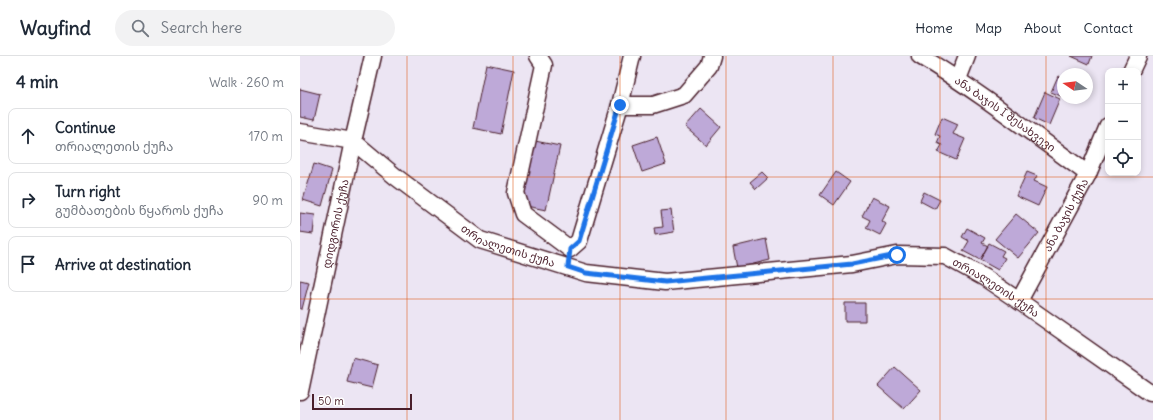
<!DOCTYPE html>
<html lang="en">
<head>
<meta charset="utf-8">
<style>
  :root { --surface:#fff; --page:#f2f2f3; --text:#1f2937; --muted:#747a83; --line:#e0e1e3 }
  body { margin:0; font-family:Delius,"Noto Sans Georgian",sans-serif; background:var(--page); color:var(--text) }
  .controls { position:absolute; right:12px; top:12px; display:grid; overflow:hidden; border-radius:8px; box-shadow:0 2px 6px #0003 }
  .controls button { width:36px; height:36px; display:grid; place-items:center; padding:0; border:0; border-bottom:1px solid var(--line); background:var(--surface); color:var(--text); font:20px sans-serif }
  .compass { position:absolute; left:757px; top:12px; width:36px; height:36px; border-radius:50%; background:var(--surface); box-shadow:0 2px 6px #0003; rotate:283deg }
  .scale { position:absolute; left:12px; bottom:10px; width:100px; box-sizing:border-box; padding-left:4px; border:2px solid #4a1f2b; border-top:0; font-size:11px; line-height:14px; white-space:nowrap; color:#4a1f2b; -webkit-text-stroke:3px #fff; paint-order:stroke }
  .stop { position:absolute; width:12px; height:12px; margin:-9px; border:3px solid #1a73e8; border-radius:50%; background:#fff }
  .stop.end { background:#1a73e8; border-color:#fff; box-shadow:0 1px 4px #0008 }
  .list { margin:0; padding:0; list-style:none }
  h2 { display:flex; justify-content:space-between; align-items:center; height:52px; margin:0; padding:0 16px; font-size:17px }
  h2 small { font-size:13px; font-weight:400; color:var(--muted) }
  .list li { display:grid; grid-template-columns:26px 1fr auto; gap:12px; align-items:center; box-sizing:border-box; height:56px; margin:0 8px 8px; padding:0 8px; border:1px solid var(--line); border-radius:8px }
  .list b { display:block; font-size:15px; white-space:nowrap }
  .list p { margin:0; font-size:13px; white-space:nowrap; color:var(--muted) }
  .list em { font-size:13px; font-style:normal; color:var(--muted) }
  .icon { flex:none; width:22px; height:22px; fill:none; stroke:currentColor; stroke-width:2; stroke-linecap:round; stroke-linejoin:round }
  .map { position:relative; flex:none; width:853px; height:364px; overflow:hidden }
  header { display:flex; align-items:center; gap:24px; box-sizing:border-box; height:56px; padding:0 20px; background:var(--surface); border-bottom:1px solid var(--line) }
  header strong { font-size:19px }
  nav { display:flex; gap:22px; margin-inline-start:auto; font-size:14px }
  .search { width:280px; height:36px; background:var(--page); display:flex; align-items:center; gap:10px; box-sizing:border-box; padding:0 14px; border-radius:22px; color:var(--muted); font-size:15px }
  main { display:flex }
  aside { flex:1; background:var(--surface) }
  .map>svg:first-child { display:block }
</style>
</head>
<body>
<header>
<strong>Wayfind</strong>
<div class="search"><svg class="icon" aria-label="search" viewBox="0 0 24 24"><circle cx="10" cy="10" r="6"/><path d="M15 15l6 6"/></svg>Search here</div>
<nav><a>Home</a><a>Map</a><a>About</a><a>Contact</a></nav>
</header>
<main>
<aside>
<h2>4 min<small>Walk · 260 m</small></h2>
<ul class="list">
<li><svg class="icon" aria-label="ahead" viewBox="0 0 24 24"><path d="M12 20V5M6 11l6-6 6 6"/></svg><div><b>Continue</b><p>თრიალეთის ქუჩა</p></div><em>170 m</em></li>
<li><svg class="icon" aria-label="right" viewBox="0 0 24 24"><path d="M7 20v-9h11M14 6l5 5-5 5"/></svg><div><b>Turn right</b><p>გუმბათების წყაროს ქუჩა</p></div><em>90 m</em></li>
<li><svg class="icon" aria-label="arrive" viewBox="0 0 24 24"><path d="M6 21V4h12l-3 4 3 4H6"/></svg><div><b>Arrive at destination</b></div></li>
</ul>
</aside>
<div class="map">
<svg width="853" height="364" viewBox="0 0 853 364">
  <rect width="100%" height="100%" fill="#ece5f3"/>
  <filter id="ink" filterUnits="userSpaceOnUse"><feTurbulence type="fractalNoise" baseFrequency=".025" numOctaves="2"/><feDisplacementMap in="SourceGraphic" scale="8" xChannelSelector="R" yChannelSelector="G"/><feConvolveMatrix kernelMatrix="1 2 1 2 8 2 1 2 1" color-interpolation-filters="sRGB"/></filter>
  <g filter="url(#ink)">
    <path fill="#bea9d8" stroke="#4a1f2b" d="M771,0H792L789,8Z
      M186,8L214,14L201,78L173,72Z
      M758,20L763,22V41L751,36Z
      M0,33L20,38L14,64L0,61Z
      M745,36L760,43L749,69L734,62Z
      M766,42H781L779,47Z
      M401,53L421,71L406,89L385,71Z
      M642,61L658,68L653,78L665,83L656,104L638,96L642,89L637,87L640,80L635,78Z
      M357,81L366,108L342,116L333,89Z
      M235,85L260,90L246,154L221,149Z
      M14,108L32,114L22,150L3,144Z
      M462,116L468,122L456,133L450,126Z
      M536,116L550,126L534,149L520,139Z
      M727,116L737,120L734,125L747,131L738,150L716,140Z
      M624,136L640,144L635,153L620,145Z
      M572,141L590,150L582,165L586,168L580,179L566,172L570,164L562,160Z
      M371,154L374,176L355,179L354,172L363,171L361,155Z
      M0,157L15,159L13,178L0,176Z
      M716,158L739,177L718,202L695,183Z
      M667,172L685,182L682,187L688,190L680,204L663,195L669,185L662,181Z
      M466,183L470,204L437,212L433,191Z
      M689,187L704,195L701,200L705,202L698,214L680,204Z
      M0,224L9,226L2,253H0Z
      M545,247H565V265H545Z
      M53,302L78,309L72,332L47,326Z
      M595,311L621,334L604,353L578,330Z"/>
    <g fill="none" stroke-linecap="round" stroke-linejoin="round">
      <g stroke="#4a1f2b" stroke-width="19">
        <g id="minor">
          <path d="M238,0L244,9L216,137L223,158L270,193L279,185L320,49L332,0"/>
          <path id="s1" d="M620,0C678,35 733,78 788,118"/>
          <path d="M831,15L838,0"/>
          <path d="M658,23L667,0"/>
          <path d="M320,49H353L384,39L409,10L412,0"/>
          <path id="s2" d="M0,76L53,85L96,121L180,184L286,217L365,226L552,208L597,199L645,200L685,222L719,245L850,337H853"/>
          <path id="s3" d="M719,245L788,118L808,70"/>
          <path id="s4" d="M0,335L53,85L73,0"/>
        </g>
      </g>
      <use href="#minor" stroke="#fff" stroke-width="16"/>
    </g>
  </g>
  <g fill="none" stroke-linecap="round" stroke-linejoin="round" filter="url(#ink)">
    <path stroke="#1a73e8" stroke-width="5" d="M320,49L279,185L270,193L268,211L286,217L365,226L552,208L597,199"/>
  </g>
  <path fill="none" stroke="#e0560e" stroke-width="1" stroke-opacity="0.55" d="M107,0V364M213,0V364M320,0V364M426,0V364M533,0V364M640,0V364M746,0V364M0,121H853M0,243H853"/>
  <g text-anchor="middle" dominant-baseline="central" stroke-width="4" stroke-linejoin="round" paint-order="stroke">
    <g font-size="11" fill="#4a1f2b" stroke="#fff">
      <text stroke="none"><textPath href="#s1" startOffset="103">ანა ბაჯის I შესახვევი</textPath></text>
      <text stroke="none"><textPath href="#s3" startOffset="98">ანა ბაჯის ქუჩა</textPath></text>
      <text stroke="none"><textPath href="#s4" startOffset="171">დიდგორის ქუჩა</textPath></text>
      <text stroke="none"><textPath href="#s2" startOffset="243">თრიალეთის ქუჩა</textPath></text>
      <text stroke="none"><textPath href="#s2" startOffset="747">თრიალეთის ქუჩა</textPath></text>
    </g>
  </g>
</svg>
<div class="controls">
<button>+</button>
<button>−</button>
<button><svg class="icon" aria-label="locate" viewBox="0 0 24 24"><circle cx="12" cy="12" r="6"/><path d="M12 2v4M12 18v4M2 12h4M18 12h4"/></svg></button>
</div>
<svg class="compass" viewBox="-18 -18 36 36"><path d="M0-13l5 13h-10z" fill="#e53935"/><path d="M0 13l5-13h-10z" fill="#747a83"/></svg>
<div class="scale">50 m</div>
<div class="stop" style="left:597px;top:199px"></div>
<div class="stop end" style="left:320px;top:49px"></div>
</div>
</main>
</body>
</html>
